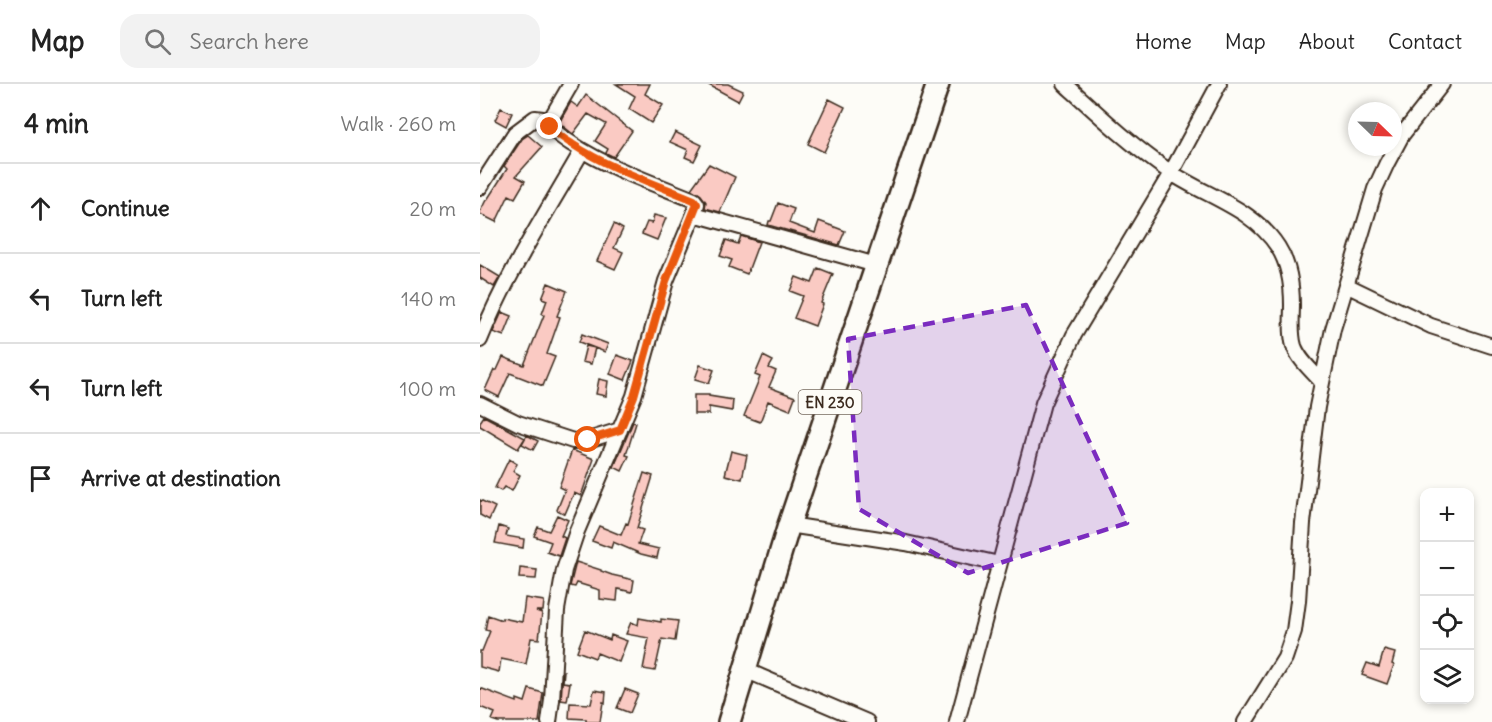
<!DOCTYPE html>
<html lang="en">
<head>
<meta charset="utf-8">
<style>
  :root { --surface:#fff; --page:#f2f2f2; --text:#222; --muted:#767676; --line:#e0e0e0 }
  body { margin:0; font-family:Delius,sans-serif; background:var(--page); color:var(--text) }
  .controls { position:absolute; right:18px; bottom:18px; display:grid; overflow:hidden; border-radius:12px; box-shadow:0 3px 9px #0003 }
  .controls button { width:54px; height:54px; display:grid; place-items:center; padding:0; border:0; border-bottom:2px solid var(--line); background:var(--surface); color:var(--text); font:30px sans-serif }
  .compass { position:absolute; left:868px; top:18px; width:54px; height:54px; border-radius:50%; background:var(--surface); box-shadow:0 3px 9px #0003; rotate:113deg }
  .stop { position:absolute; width:18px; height:18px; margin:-14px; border:4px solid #ea580c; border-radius:50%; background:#fff }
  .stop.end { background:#ea580c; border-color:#fff; box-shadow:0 2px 6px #0008 }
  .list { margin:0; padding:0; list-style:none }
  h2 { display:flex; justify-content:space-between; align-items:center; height:78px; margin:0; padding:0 24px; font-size:26px }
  h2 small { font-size:20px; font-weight:400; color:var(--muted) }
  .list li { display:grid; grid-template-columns:39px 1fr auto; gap:18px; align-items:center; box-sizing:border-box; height:90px; padding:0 24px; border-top:2px solid var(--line) }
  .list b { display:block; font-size:22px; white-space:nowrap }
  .list em { font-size:20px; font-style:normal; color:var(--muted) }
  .icon { flex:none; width:33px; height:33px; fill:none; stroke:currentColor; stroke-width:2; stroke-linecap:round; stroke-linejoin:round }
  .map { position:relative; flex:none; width:1012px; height:638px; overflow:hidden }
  header { display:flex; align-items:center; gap:36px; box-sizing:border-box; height:84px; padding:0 30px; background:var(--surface); border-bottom:2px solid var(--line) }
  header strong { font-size:28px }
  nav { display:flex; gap:33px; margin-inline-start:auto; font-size:21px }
  .search { width:420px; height:54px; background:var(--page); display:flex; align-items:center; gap:15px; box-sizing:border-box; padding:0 21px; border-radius:18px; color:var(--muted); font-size:22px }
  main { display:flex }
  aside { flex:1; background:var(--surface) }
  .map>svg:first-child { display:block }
</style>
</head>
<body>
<header>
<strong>Map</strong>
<div class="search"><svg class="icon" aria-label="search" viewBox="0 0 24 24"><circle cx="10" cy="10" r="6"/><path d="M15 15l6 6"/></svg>Search here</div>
<nav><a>Home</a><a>Map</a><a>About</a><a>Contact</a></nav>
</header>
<main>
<aside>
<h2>4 min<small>Walk · 260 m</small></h2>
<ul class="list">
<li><svg class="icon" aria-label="ahead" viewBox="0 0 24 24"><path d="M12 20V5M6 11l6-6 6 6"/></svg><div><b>Continue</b></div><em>20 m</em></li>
<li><svg class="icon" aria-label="left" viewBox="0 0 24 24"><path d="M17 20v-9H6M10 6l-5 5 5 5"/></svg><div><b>Turn left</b></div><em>140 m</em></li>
<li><svg class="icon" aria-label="left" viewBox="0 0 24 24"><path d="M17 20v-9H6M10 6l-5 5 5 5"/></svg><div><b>Turn left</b></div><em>100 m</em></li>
<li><svg class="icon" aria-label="arrive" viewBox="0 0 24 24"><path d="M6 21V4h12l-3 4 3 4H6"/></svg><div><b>Arrive at destination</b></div></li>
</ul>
</aside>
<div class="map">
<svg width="1012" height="638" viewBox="0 0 1012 638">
  <rect width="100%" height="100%" fill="#fdfcf7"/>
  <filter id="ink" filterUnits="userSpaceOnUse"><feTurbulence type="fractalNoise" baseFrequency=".0167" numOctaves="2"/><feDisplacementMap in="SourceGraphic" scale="12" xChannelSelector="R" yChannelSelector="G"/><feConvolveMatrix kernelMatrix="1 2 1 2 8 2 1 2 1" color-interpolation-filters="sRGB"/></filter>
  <g filter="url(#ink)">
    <path fill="#facac3" stroke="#3b2a1e" stroke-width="1.5" d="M136,0H170L165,10L183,21L171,39L149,25L155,12Z
      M227,0H248L263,7L258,17Z
      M106,11L152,47L134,73L126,69L128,65L115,57L126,40L108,30L93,50L79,39L91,18L98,23Z
      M349,15L365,23L344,68L328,60Z
      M21,24L32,29L26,42L15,36Z
      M195,48L222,61L214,77L205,73L208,66L190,58Z
      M48,51L62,63L36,92L45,97L35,114L29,111L16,138L0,130V128L6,116H7L27,85L24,82L42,55Z
      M229,80L255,93L240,128L225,124L226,118L221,111L211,105Z
      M298,119L314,125L309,139L335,149L339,137L365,147L359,161L288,141L289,137H291Z
      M174,131L186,134L177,156L162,150L167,138L172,139Z
      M134,140L143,145L134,164L143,168L135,185L117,177Z
      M261,152L279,158L267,190L249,183L252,176L240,172L246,156L258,160Z
      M0,181L20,193L14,203L0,194Z
      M338,184L353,190L341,219L343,220L335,242L314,234L323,212L310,207L316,193L332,199Z
      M68,199L87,207L77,232L80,233L67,270L75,273L63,302L30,289L19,313L5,306L14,286H17L23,273L44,281L64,231L62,230L67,216L62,214Z
      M22,228L32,232L24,252L13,248Z
      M102,250L128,260L125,268L99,258Z
      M106,262L115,264L111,280L102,278Z
      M137,271L153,277L145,296L130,290Z
      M283,272L293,277L289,284L296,287L289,303L315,313L310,326L288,317L280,338L264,332L280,293L275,291Z
      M220,281L234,286L229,299L215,295Z
      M119,295L128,297L126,312L116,310Z
      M214,311H229V312L253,316L252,327L229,323V330H214Z
      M4,332L45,354L38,365L0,342V338Z
      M153,338L156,339L146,371L149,372L142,387L134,383Z
      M47,351L58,357L53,366L42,360Z
      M92,366L114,375L101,412L94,409L85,430L77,426L85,406L79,403Z
      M251,367L267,371L262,395L245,391Z
      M29,375L37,380L33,387L40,391L32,407L24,403L21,407L15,404Z
      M164,389L173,392L157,444L163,446L158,460L179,465L177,474L161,470L133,458L131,464L112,457L119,442L141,451L146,439L148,440Z
      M0,416L15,423L9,436L0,431Z
      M77,431L88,436L81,452L85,454L79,472L67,468L71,458L54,452L58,443L69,447Z
      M19,442L28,445L26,452L44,455L43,464L15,459Z
      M96,478L121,486V487L132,491L154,496L152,508L138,505L137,517L120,515V506L97,499L95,503L90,502Z
      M40,484L57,486L56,495L39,494Z
      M45,514L64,517L63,527H56L62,529L59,555L51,554L46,580L21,575L19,588L0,583V567H2L10,547L5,546L8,531L22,536V534L42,538Z
      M159,534L181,538V535L198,537L195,557L182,555L175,587L163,585L169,554L146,550L151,538L158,541Z
      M105,546L130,556L131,551L147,557L139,578L117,569L115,574L97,567Z
      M904,566L915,569L912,580L914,581L907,600L882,591L887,579L899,583Z
      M83,587H84L83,598L90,599L87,617L81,616Z
      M0,604L37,618V615L45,618L49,605L63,609L59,638H18L12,636L15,629L0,623Z
      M145,605L158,610L150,629L137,624Z
      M114,606L126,608L125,619L123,618L120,638H106V635L89,634L90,619L111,620Z"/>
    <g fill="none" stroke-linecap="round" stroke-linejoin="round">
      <g stroke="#3b2a1e" stroke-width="18">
        <path id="minor" d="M91,0L70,36V43C77,50 84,55 92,60C130,85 173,99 214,116L217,120L214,130
          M585,0C619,31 652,62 690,88C727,113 773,124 798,163C809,180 812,201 812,221C812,234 810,249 814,262C819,276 832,287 842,298
          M0,103L35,49L55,34L70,36
          M866,201L951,242L1012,262
          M0,256C26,191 67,128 102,67
          M0,320L38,339L93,357L108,356L140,346
          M309,441L426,459L519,480
          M265,586L387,638
          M69,638L72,616L77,526L84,486L97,447L154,312L186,197L214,130L396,181
          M477,638L563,319L594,251L691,89L739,0
          M765,638L805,574L814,547L818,517L823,439L837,323L853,245L895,105L907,79L922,51L962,0"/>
      </g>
      <g stroke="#3b2a1e" stroke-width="26">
        <path id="primary" d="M249,638L309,441L458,0"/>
      </g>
      <use href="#minor" stroke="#fdfcf7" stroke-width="14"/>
      <use href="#primary" stroke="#fdfcf7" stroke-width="21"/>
    </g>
  </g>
  <g fill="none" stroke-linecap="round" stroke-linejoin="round" filter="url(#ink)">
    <path stroke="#ea580c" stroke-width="8" d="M70,43C77,50 84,55 92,60C130,85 173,99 214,116L217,120L186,197L154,312L140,346L108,356"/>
  </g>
  <path fill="#7b2cbf" fill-opacity="0.2" stroke="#7b2cbf" stroke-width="4.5" stroke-dasharray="12 8" stroke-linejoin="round" d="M546,221L647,439L488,489L379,425L368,255Z"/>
  <g text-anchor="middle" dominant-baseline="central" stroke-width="4.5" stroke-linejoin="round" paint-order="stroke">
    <rect fill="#fdfcf7" stroke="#75695f" stroke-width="1.5" x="318.5" y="306" width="63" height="24" rx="4.5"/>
    <g font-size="15" font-weight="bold" fill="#3b2a1e">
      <text x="350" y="318">EN 230</text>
    </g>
  </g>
</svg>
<div class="controls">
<button>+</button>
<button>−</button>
<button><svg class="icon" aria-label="locate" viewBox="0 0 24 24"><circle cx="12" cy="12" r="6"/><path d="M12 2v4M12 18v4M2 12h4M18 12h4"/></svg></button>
<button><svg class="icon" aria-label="layers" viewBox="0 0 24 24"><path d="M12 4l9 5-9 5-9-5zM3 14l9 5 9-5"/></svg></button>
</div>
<svg class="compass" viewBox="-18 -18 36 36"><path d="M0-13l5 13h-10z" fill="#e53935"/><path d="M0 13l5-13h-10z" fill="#767676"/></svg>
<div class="stop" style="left:108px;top:356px"></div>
<div class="stop end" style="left:70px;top:43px"></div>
</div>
</main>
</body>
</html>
